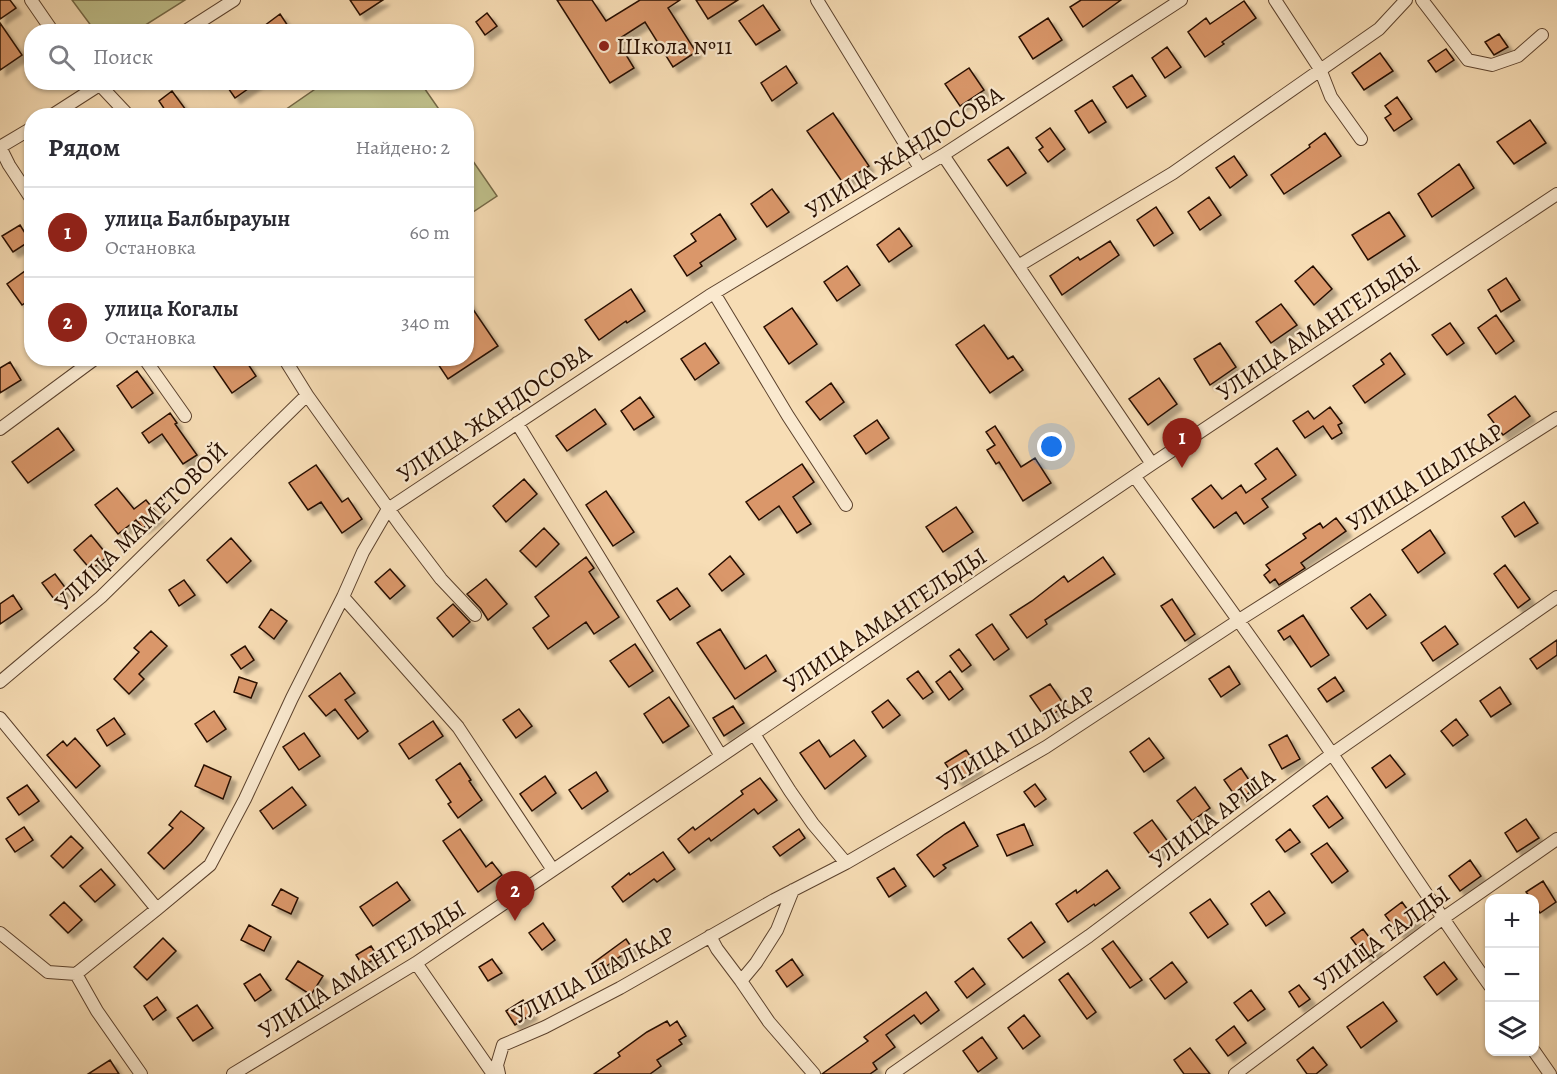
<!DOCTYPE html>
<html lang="ru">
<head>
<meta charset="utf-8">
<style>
  :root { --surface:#fff; --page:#f2f2f3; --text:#2b2b33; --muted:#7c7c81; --line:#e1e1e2; --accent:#8f2418 }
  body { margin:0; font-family:Alegreya,serif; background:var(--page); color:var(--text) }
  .controls { position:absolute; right:18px; bottom:18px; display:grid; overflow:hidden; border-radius:12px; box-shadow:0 2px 4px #0004 }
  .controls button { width:54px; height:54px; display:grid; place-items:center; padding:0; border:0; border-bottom:2px solid var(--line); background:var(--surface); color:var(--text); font:30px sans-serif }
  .you { position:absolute; left:1052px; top:447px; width:21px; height:21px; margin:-15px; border:4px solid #fff; border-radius:50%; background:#1a73e8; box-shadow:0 0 0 9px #1a73e833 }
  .badge { display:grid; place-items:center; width:39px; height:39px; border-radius:50%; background:var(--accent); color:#fff; font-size:20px; font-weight:700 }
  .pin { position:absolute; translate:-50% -50px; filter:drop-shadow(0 2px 3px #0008) }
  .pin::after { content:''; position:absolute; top:32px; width:21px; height:18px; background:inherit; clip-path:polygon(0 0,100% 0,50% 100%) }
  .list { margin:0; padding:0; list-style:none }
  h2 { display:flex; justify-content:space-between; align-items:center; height:78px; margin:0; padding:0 24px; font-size:26px }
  h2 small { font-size:20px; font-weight:400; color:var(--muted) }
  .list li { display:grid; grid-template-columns:39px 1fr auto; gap:18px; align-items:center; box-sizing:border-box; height:90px; padding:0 24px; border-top:2px solid var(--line) }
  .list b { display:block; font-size:22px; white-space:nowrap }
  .list p { margin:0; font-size:20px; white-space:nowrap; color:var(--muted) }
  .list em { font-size:20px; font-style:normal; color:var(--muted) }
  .icon { flex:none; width:33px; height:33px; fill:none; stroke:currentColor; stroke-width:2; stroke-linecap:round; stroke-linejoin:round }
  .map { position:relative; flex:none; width:1557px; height:1074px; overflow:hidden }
  .search { position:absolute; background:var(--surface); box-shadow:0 2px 4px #0004; left:24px; top:24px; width:450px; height:66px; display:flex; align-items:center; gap:15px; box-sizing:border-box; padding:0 21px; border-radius:24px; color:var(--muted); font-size:22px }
  .panel { position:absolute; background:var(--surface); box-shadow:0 2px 4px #0004; left:24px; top:108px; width:450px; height:258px; border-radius:24px }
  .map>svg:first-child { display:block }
</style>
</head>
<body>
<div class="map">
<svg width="1557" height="1074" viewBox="0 0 1557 1074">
  <defs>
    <filter id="shadow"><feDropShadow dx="5.5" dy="5.5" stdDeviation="1.5" flood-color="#0004"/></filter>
  </defs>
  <rect width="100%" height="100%" fill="#f7ddb5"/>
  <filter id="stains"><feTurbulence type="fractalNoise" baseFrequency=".00333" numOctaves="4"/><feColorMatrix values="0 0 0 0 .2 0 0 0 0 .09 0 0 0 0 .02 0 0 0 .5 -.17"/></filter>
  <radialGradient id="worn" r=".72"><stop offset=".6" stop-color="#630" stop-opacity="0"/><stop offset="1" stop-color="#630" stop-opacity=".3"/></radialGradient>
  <path fill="#bfc08b" stroke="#746846" stroke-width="1.5" d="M72,0H185L136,31H95Z
    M420,82L443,115L288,116L285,110L324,83Z
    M466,151L497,196L467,216H466Z"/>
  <path fill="#da976b" stroke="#280f00" stroke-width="1.5" filter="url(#shadow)" d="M0,0H10L16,8L0,19Z
    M350,0H383L360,15Z
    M557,0H592L606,21L640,0H680L668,8L696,52L673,67L645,22L617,40L634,68L610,83Z
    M696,0H738L708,19Z
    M1081,0H1121L1083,27L1070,7Z
    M1244,1L1256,18L1222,42L1224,44L1205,57L1188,32L1206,18L1210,24Z
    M763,5L780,30L756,45L739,21Z
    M487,13L497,26L485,35L476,22Z
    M280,14L292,32H256Z
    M1048,18L1062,40L1033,59L1019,37Z
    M0,23L22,55L0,70Z
    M1499,34L1508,47L1494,55L1485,42Z
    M1167,47L1181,67L1165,78L1152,58Z
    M1446,49L1454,60L1436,72L1428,61Z
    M1380,53L1393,71L1364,90L1352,73Z
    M786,66L797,83L772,101L761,83Z
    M969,68L984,90L960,106L945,84Z
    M1132,75L1146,96L1127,108L1113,87Z
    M224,82H258L235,98Z
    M172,91L186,110L178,116H169L159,101Z
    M1397,97L1412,119L1394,131L1385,118L1391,114L1385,106Z
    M1092,100L1106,122L1089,133L1075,111Z
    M833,113L869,166L843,183L807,131Z
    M1530,120L1546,143L1514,164L1497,142Z
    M1050,128L1065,149L1048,162L1039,150L1043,147L1036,138Z
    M1325,133L1341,156L1284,194L1271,175L1310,147L1309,145Z
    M1008,147L1026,173L1007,186L988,160Z
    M1234,156L1247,175L1230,188L1216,168Z
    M1459,164L1474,188L1432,217L1418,194Z
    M772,189L789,212L767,227L751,204Z
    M1209,197L1221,215L1200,230L1188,212Z
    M1156,207L1173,233L1154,246L1137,220Z
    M1389,212L1405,236L1368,260L1352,235Z
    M720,214L736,239L700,263L702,266L687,276L674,256L696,241L691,234Z
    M20,225L30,241L13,252L2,236Z
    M899,228L912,246L889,262L877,245Z
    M1110,241L1119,255L1062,295L1050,276L1078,257L1080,260Z
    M32,266V298L22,305L7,284Z
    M847,266L860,285L837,301L824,282Z
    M1313,266L1332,289L1314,305L1295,281Z
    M1506,278L1520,300L1501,312L1488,290Z
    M631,289L645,311L627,323L626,321L599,340L585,320Z
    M466,299L498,346L448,379L434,358H466Z
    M1281,304L1297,325L1271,343L1256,322Z
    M792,308L817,344L789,364L764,327Z
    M1496,315L1514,341L1496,354L1478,328Z
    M1450,323L1464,343L1447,355L1432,335Z
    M984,325L1008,359L1013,356L1023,370L990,393L956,345Z
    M705,343L719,363L695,380L681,359Z
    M1220,343L1236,367L1210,385L1194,359Z
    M1390,353L1405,374L1365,403L1353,386L1384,364L1381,360Z
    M208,358H244L256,376L232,393Z
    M10,362L21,380L0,393V368Z
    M137,371L153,393L132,408L117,386Z
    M1159,378L1177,404L1148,425L1129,399Z
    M831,383L844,402L820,420L806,402Z
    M1515,396L1530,416L1503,435L1488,415Z
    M640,397L654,417L634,430L621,411Z
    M1330,407L1342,423L1338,425L1342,433L1332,439L1323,426L1305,438L1293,421L1308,411L1314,419Z
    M595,409L606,424L567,451L556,436Z
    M170,413L177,423L175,424L197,455L183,464L162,434L149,443L142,433Z
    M877,420L889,438L866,454L854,436Z
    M995,426L1021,467L1035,458L1051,483L1023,501L999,462L996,464L987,450L995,445L986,432Z
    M58,428L74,450L28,483L12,462Z
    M1277,448L1296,475L1262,499L1268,507L1244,524L1236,512L1214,528L1192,499L1211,485L1222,499L1241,485L1246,493L1266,479L1255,464Z
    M802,464L814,482L793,497L811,524L797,533L779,506L759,520L746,502Z
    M316,465L342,502L348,498L362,519L342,533L321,502L308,510L289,483Z
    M524,479L537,494L506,522L493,506Z
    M117,488L134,509L146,500L159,516L143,528L136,520L118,534L95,505Z
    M606,491L634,532L613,546L586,505Z
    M1524,502L1538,523L1515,537L1502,517Z
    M956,507L973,532L943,552L926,527Z
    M1336,518L1346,531L1301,563L1305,568L1299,572L1279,585L1275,579L1270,583L1264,575L1270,570L1266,565L1306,538L1303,534L1320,523L1323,528Z
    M544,528L559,544L536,567L520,551Z
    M1430,530L1445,553L1418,573L1402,550Z
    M91,535L108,556L91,570L74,550Z
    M231,538L251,561L227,583L207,560Z
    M730,556L744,574L722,591L709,574Z
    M586,557L594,568L589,572L619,617L594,634L586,622L548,649L533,628L549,616L535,597Z
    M1103,557L1115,574L1045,620L1047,624L1027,638L1010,615L1032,601L1064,576L1068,582Z
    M1505,565L1530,599L1518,608L1494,574Z
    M390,569L405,586L390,599L375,582Z
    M55,574L67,590L54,599L42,583Z
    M486,579L507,604L488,620L481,609L467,594Z
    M184,580L195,595L179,606L169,590Z
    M677,588L690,606L670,620L657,601Z
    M1370,594L1386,615L1367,629L1351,608Z
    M13,595L22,609L0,624V604Z
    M1172,599L1195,634L1185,641L1161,606Z
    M453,604L470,622L453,637L437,618Z
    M271,609L287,621L274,639L259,627Z
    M1303,615L1329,655L1311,667L1290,636L1284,640L1278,631Z
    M992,624L1009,649L994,660L976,635Z
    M1445,626L1458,644L1433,661L1421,643Z
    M720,629L745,669L766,655L776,671L735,699L697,643Z
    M151,631L167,646L139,674L144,679L129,694L114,679L139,652L134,648Z
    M1557,640V655L1537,669L1530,659Z
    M635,644L653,671L629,687L610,661Z
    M245,646L254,660L241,669L231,655Z
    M959,649L971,665L962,672L950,656Z
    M1229,666L1240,684L1221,697L1209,679Z
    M918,671L933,692L923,699L907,679Z
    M950,671L963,689L949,700L936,682Z
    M340,673L355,693L345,700L368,731L358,739L335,709L326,716L309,696Z
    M239,677L257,683L251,698L234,692Z
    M1335,677L1344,691L1327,702L1318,689Z
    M1050,684L1065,706L1046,719L1030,696Z
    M1500,687L1511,704L1491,717L1480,701Z
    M669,697L689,726L663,743L644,714Z
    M888,700L900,715L883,728L872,712Z
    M733,706L744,723L724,736L713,718Z
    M519,709L532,726L516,738L503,720Z
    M214,711L226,729L207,742L195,724Z
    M114,718L125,734L107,746L97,730Z
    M1456,719L1468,735L1453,746L1441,731Z
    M433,721L443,736L409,759L399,744Z
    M304,733L320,756L299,770L283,747Z
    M1287,735L1300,759L1282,769L1269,745Z
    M75,738L100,766L76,788L47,755L63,741L67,746Z
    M1149,738L1164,758L1144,772L1130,752Z
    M819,740L830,757L854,740L866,756L825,789L800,753Z
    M966,750L978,768L957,781L945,763Z
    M1390,755L1405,774L1386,788L1372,768Z
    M460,763L471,780L469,781L482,800L458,818L448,804L451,802L436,780Z
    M204,765L231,777L223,799L195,786Z
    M1241,768L1255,789L1238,800L1224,780Z
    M596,772L608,791L582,809L569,790Z
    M545,776L556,793L532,811L520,794Z
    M760,778L777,800L758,814L754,809L711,841L709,838L689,853L678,839L693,827L695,830L743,794L741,791Z
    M1035,784L1046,799L1035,807L1024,792Z
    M27,785L39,801L19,815L7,798Z
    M292,787L306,805L273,829L260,811Z
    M1195,787L1210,808L1192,821L1177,801Z
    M1327,796L1343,818L1329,828L1313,806Z
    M181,811L204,828L191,843L164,869L148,853L173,828L169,825Z
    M1526,819L1539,838L1517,852L1505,833Z
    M1152,820L1169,843L1152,857L1134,833Z
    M964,822L978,846L943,865L946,868L934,877L917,855L945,834Z
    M1024,824L1033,845L1007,856L997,835Z
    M24,827L33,840L15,852L6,839Z
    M460,829L486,867L492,862L502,875L478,892L443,841Z
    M799,829L805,838L780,856L773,847Z
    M1290,829L1300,842L1285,852L1276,840Z
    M71,836L83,848L63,868L51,856Z
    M1327,843L1348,871L1332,883L1311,854Z
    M663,852L675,869L657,882L654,879L623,902L612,887L629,873L630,875Z
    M1470,860L1481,876L1460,891L1449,876Z
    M894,868L906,886L889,897L877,878Z
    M101,869L115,885L95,902L80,886Z
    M1107,870L1120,888L1095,906L1094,904L1068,922L1056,904L1076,890L1077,893Z
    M1543,881L1556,902L1540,913L1534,904V898H1531L1526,892Z
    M397,882L410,900L373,926L360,907Z
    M281,889L298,898L291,914L272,905Z
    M1269,891L1285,913L1266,926L1251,904Z
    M1210,899L1228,924L1208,938L1190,913Z
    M64,902L82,920L68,933L50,915Z
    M1402,902L1416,921L1399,934L1385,915Z
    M1031,922L1045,942L1023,958L1008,939Z
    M543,923L555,940L542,950L529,933Z
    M249,925L271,937L264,951L241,940Z
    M1363,929L1378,949L1366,958L1351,938Z
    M163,938L176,951L147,980L134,967Z
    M626,939L632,948L598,972L592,964Z
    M1113,941L1142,980L1130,988L1102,949Z
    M371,946L378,957L363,966L356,955Z
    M492,959L502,973L488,981L479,967Z
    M792,959L803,975L787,987L776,971Z
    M298,961L323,976L311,995L286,979Z
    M1172,962L1187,982L1165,999L1150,979Z
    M1444,962L1457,979L1437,995L1424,977Z
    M973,968L985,984L967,998L955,982Z
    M1068,973L1096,1012L1087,1019L1059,980Z
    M260,974L271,990L255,1001L244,984Z
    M1299,985L1310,999L1299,1007L1289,992Z
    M1251,990L1265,1009L1248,1021L1234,1003Z
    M926,992L939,1010L921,1024L914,1015L886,1035L895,1047L873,1063L877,1069L870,1074H822L868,1041L864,1037Z
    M157,997L166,1010L153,1020L144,1006Z
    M523,1000L532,1014L515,1025L506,1011Z
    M1383,1002L1397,1021L1361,1048L1347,1027Z
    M197,1005L213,1028L193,1041L177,1018Z
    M1024,1015L1040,1036L1023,1049L1008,1028Z
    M667,1021L670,1026L677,1021L686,1036L679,1040L682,1044L657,1060L661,1066L650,1074H594L620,1056L618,1053L647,1032Z
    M1234,1026L1246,1043L1228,1056L1216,1040Z
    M982,1037L997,1058L978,1072L963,1051Z
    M1313,1047L1327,1065L1316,1074H1307L1297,1060Z
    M1190,1048L1210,1074H1184L1174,1060Z
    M110,1060L119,1074H88Z"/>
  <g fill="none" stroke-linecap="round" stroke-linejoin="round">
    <g stroke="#5c422d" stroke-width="14">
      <path id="street" d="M31,0L53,32
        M817,0L920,168
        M1275,0L1320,69L1331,97L1361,139
        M1422,0L1468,60L1492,65L1518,56L1542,35
        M184,32L234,0
        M97,82L129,116
        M51,116L104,82
        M0,147L9,165L32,200
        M0,147L32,128
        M943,155L1152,464
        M1018,266L1173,173L1379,29L1406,0
        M714,293L788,416L846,505
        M144,358L185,416
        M284,358L307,395L400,525L441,579L475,615
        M517,423L721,756
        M0,429L96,358
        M1135,477C1201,568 1268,660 1332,754C1385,831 1436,910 1490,986
        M343,597L458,727L553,870
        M0,682L101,597L307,395
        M0,718L157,909
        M754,734L790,791L813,824L846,863
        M793,890L777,930L756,963L741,981L769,1022L814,1074
        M0,933L48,972L76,974L157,909L210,865L245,799L292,698L343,597L363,552L388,509L709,296L943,155L1181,0
        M710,936L717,949L741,981
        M416,963L493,1074
        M76,974L97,1011L141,1074
        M1534,1051L1550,1074
        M233,1074L416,963L1152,464L1557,194
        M499,1074L497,1065L503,1045L545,1027L620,988L774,900L846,863L1046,747L1239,620L1557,418
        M892,1074L1089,936L1332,754L1557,597
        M1235,1074L1442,919L1557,839"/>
    </g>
    <use href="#street" stroke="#fae9cf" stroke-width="12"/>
  </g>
  <circle fill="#8f2418" stroke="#fae9cf" stroke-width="2" cx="604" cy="46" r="6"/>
  <g text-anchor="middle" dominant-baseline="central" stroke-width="4.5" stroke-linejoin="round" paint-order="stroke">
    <g font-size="24" fill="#280f00" stroke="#fae9cf" text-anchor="start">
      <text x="616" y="46">Школа №11</text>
    </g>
    <g font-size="24" fill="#280f00" stroke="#fae9cf">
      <text transform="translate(904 152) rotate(-32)">УЛИЦА ЖАНДОСОВА</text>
      <text transform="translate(1318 328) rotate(-34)">УЛИЦА АМАНГЕЛЬДЫ</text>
      <text transform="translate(494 413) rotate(-34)">УЛИЦА ЖАНДОСОВА</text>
      <text transform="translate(1425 477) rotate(-32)">УЛИЦА ШАЛКАР</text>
      <text transform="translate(141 526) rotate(-44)">УЛИЦА МАМЕТОВОЙ</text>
      <text transform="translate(885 620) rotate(-34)">УЛИЦА АМАНГЕЛЬДЫ</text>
      <text transform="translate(1016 738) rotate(-31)">УЛИЦА ШАЛКАР</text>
      <text transform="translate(1212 818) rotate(-37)">УЛИЦА АРША</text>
      <text transform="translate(1382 938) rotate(-36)">УЛИЦА ТАЛДЫ</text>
      <text transform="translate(362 969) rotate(-32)">УЛИЦА АМАНГЕЛЬДЫ</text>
      <text transform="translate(593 975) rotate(-28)">УЛИЦА ШАЛКАР</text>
    </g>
  </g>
  <rect width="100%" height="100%" filter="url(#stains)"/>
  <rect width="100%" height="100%" fill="url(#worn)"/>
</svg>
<div class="controls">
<button>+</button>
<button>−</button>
<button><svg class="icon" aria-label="layers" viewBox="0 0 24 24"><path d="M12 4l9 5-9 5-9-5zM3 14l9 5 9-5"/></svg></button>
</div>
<div class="you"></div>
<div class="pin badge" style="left:1182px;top:468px">1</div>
<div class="pin badge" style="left:515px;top:921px">2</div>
<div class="search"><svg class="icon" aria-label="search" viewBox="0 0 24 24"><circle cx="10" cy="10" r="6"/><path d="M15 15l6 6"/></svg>Поиск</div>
<section class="panel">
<h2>Рядом<small>Найдено: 2</small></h2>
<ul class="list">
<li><span class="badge">1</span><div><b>улица Балбырауын</b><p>Остановка</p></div><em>60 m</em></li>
<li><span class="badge">2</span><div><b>улица Когалы</b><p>Остановка</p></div><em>340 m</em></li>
</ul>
</section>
</div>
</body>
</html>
